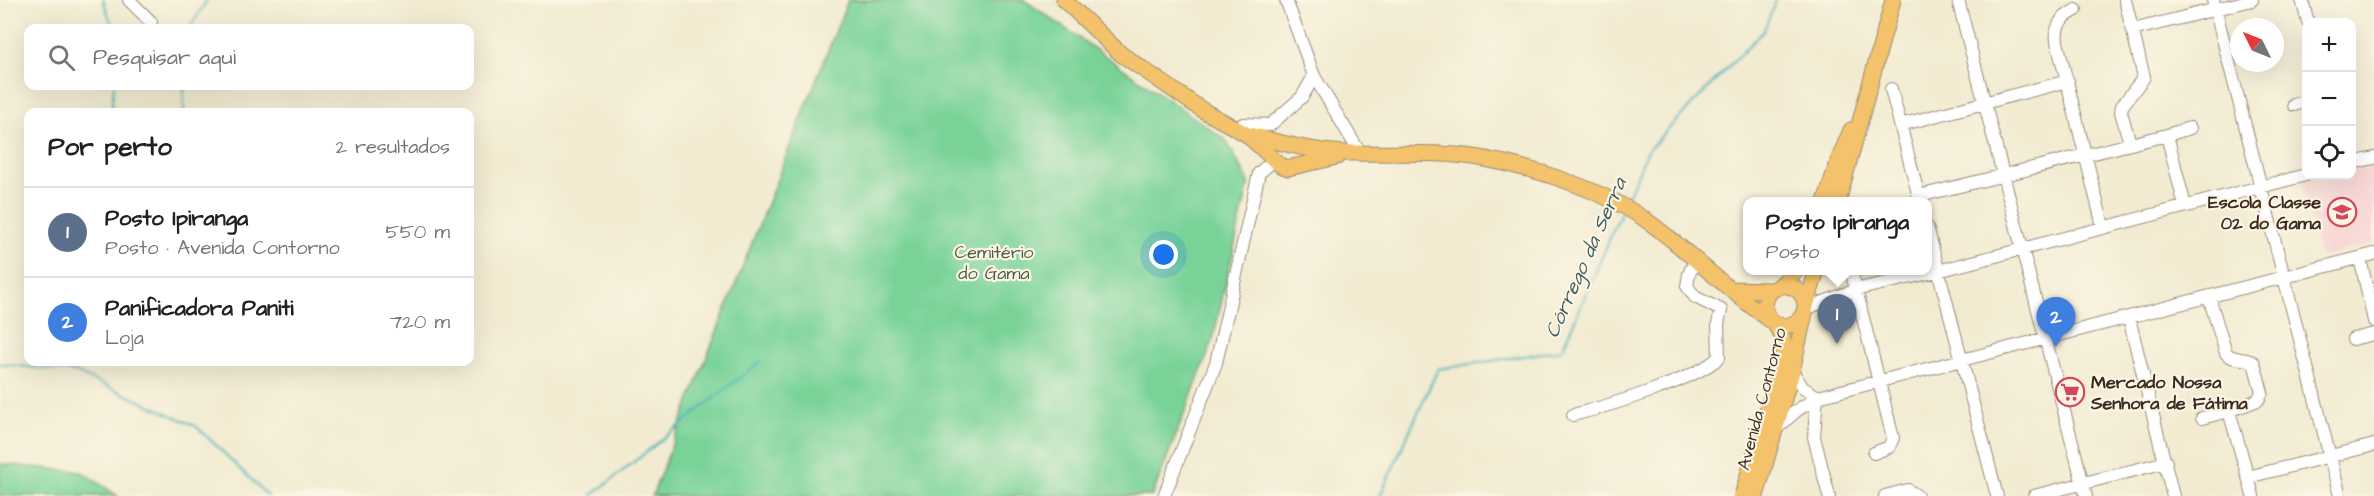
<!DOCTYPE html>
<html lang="pt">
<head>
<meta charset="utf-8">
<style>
  :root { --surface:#fff; --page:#f2f2f2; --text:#202124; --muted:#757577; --line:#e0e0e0; --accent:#2563eb }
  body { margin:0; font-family:"Architects Daughter",sans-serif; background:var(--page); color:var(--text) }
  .controls { position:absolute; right:18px; top:18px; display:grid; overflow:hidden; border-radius:12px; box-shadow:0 6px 24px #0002 }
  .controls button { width:54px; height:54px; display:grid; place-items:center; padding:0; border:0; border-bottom:2px solid var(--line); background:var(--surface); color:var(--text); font:30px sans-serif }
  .compass { position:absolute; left:2230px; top:18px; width:54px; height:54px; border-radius:50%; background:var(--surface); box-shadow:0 6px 24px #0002; rotate:313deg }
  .you { position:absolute; left:1164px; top:255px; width:21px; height:21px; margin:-15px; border:4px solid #fff; border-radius:50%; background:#1a73e8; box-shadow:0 0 0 9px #1a73e833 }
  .badge { display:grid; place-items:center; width:39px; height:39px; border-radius:50%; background:var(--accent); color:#fff; font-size:20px; font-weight:700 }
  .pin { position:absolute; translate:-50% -50px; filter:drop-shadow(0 2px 3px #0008) }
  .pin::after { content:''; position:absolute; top:32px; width:21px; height:18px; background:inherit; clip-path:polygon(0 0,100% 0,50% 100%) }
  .popup { position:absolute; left:1743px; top:197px; width:189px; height:78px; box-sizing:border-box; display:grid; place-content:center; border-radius:12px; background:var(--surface); filter:drop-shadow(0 2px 4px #0005); font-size:20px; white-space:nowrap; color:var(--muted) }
  .popup b { font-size:22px; color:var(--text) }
  .popup::after { content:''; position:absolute; left:50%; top:100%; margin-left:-12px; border:12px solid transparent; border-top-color:var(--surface) }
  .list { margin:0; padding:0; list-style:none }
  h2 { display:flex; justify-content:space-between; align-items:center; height:78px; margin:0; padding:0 24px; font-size:26px }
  h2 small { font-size:20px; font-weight:400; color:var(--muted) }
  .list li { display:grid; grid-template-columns:39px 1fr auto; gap:18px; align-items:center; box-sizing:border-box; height:90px; padding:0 24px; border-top:2px solid var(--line) }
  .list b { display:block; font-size:22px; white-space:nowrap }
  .list p { margin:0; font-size:20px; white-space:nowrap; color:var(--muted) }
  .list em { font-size:20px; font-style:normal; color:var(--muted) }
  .icon { flex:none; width:33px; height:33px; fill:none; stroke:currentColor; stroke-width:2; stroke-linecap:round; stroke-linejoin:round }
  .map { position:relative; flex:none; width:2374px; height:496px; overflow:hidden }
  .search { position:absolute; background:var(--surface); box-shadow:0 6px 24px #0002; left:24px; top:24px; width:450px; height:66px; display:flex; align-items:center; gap:15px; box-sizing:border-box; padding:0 21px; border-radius:12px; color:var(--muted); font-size:22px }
  .panel { position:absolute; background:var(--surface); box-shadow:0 6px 24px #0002; left:24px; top:108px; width:450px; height:258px; border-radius:12px }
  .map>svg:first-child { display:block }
</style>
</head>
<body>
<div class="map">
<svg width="2374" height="496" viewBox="0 0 2374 496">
  <rect width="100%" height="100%" fill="#fcf5e5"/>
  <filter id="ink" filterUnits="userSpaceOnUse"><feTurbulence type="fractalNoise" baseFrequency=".0167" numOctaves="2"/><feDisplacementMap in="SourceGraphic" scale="12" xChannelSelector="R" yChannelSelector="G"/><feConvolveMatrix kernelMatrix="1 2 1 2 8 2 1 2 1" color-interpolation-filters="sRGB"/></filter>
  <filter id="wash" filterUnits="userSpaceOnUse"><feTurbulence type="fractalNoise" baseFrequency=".008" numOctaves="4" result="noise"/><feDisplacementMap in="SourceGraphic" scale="24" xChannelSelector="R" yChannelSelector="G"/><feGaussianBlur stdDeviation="1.35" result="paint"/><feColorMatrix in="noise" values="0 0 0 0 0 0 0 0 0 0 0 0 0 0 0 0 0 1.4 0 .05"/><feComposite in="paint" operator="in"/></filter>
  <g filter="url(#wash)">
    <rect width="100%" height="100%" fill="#f2ebd1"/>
    <path fill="#f7cfd1" d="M2374,163V243L2320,257L2302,181L2324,176H2352V168Z"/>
    <path fill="#79d399" stroke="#5a7e5c" stroke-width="1.5" d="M848,0H1024L1225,139L1249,182L1212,343L1152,496H652Z
      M0,464L82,472L118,496H0Z"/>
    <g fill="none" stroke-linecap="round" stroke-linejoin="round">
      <path stroke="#3dadb7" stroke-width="2" d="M103,0L113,28
        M190,28L207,0
        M184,86V112
        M111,112L114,86
        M1626,201L1648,150L1764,30L1776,0
        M0,364L75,372L196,426L268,496
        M75,372L78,362
        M591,496L761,361
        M1380,496L1438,369L1562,350L1621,212"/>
    </g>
  </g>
  <g filter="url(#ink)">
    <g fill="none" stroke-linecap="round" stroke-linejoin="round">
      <g stroke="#968a78" stroke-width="14">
        <path id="minor" d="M129,0L151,22
          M1286,0L1314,76L1360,153
          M1958,0L2086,496
          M2125,0L2144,77L2122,106L2121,112L2130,143
          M2213,0L2340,496
          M2302,0L2308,22
          M2076,10C2061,18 2055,24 2057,42L2103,226
          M2133,30L2252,0
          M1891,89L1920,201
          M2294,105L2306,101
          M1900,125L2068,81
          M1238,129L1243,124L1270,125L1302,97L1314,76
          M2352,163L2374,158
          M1919,196L2167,135
          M2185,206L2167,135L2190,128
          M1927,227L1997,496
          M2360,258L2374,321
          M1851,270L1893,438L1889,447L1874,453
          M2209,297L2226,353C2234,362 2245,356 2254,363L2262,392L2258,400L2229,411
          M1805,309L1855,290L1938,271L2306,175
          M2129,318L2173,496
          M2353,339L2374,334
          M1792,371L1803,388L1818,397
          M1817,396L1814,437L1829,496
          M1573,415C1604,407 1699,379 1719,357L1718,324L1721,310L1695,297L1687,286L1689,274L1696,259
          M2202,418L2229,411L2248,477
          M1776,429L1796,411L1818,397L2374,254
          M1164,496L1216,363L1259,173L1274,160
          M1885,496L1908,490L1917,496
          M2034,496L2166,462
          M2253,496L2248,477L2374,445"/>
      </g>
      <g stroke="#968a78" stroke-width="17">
        <path id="major" d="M1064,0L1121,54L1204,111L1246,134L1280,165L1288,168L1337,157
          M1246,134C1282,143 1316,153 1353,153C1396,154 1438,151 1480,158C1535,168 1605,190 1650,223C1691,253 1728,291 1770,320
          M1825,202L1838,161L1851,130
          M1838,202L1893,0
          M1778,287L1797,270
          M1730,289L1772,290L1784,285L1795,288C1812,301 1806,323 1785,326C1766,324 1759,304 1772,290
          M1805,309L1817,270
          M1742,496L1783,357V338L1774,323
          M1756,496L1792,371L1805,313"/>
      </g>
      <use href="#minor" stroke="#fff" stroke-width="12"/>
      <use href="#major" stroke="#f3c26a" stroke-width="15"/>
    </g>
  </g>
  <defs>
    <g id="school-ring" transform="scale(1.5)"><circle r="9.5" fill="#fcf5e5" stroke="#d1495b" stroke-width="1.5"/><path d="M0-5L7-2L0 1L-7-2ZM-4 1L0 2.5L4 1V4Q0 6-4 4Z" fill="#d1495b"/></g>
    <g id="supermarket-ring" transform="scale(1.5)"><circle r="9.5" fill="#fcf5e5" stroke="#d1495b" stroke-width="1.5"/><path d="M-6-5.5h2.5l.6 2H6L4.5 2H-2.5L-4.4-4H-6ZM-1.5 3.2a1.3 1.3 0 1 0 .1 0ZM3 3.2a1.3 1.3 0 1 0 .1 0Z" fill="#d1495b"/></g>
  </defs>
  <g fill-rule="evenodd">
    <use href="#school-ring" x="2342" y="212"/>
    <use href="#supermarket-ring" x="2070" y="392"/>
  </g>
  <g text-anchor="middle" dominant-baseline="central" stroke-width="4.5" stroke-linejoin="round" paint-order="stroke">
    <g font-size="18" font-weight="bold" fill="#3b2a1e" stroke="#fcf5e5" text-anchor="end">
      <text x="2321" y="202">Escola Classe<tspan x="2321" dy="21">02 do Gama</tspan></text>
      <text x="2091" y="382" text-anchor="start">Mercado Nossa<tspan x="2091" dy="21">Senhora de Fátima</tspan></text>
    </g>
    <g font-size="18" fill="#4e5d43" stroke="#fcf5e5">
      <text x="994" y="252">Cemitério<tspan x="994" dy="21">do Gama</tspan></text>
    </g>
    <g font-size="18" fill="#3b2a1e" stroke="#fcf5e5">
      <text transform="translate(1762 399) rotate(-75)">Avenida Contorno</text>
    </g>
    <g font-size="20" font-style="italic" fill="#3c5e5b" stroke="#fcf5e5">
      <text transform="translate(1586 258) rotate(-66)">Córrego da Serra</text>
    </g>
  </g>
</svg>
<div class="controls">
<button>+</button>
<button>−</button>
<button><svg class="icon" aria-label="locate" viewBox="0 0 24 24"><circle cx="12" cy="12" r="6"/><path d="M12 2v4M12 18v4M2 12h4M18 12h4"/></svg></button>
</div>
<svg class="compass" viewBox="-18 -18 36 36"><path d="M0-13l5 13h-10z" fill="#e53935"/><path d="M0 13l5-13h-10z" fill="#757577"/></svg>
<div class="you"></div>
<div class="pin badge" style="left:1837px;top:344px;background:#5c6f8a">1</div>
<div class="popup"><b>Posto Ipiranga</b>Posto</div>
<div class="pin badge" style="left:2056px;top:347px;background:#3f7fe0">2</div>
<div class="search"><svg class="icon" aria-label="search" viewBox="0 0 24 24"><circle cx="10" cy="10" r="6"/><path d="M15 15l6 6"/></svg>Pesquisar aqui</div>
<section class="panel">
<h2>Por perto<small>2 resultados</small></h2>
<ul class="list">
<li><span class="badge" style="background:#5c6f8a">1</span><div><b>Posto Ipiranga</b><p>Posto · Avenida Contorno</p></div><em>550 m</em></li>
<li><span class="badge" style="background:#3f7fe0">2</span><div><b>Panificadora Paniti</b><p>Loja</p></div><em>720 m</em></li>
</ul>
</section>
</div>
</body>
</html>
